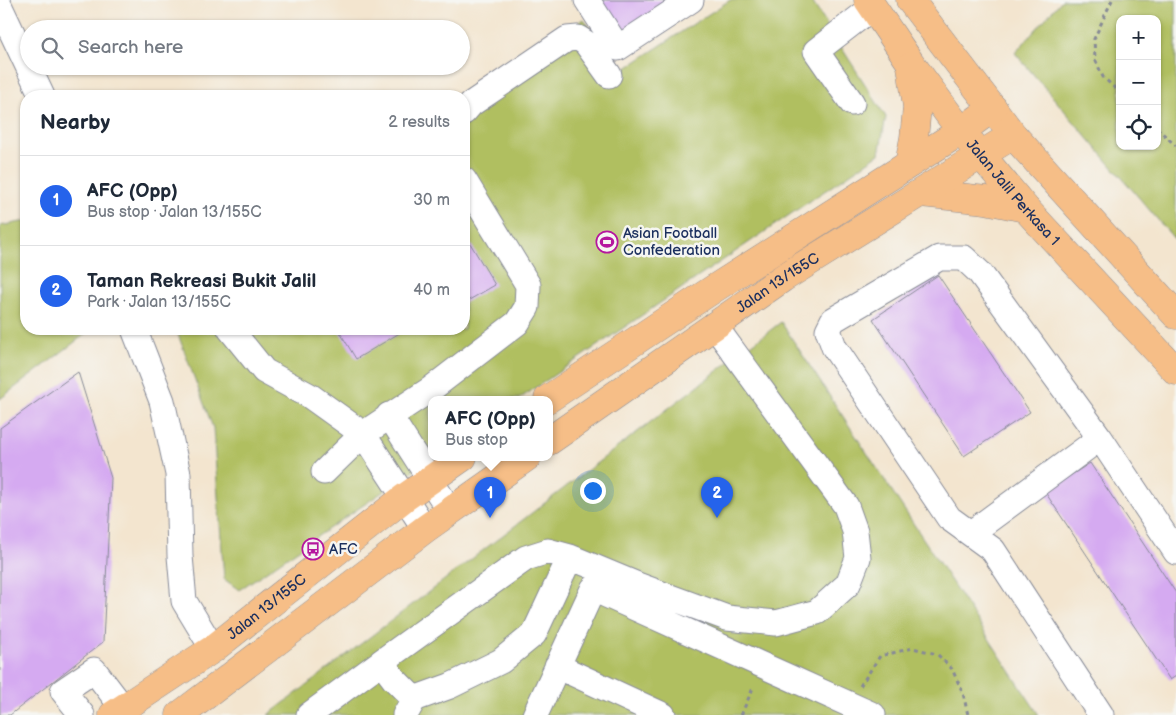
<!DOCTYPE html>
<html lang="en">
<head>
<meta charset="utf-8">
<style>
  :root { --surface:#fff; --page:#f6f6f7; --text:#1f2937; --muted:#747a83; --line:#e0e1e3; --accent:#2563eb }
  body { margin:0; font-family:"Balsamiq Sans",sans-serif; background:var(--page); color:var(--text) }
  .controls { position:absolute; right:15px; top:15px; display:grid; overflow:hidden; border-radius:10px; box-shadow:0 1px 4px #0004 }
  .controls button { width:45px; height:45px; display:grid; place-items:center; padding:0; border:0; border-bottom:1px solid var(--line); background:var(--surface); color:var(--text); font:25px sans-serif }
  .you { position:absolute; left:592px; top:490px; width:18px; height:18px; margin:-12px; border:4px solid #fff; border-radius:50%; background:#1a73e8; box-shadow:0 0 0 8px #1a73e833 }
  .badge { display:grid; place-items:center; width:32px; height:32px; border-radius:50%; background:var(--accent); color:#fff; font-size:16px; font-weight:700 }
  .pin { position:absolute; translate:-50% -41px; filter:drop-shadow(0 1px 2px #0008) }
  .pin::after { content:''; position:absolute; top:26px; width:18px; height:15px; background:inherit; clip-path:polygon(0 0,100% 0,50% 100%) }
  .popup { position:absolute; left:428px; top:396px; width:125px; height:65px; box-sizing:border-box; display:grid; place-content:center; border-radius:10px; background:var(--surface); filter:drop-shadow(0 1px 4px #0005); font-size:16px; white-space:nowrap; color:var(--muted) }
  .popup b { font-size:19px; color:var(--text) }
  .popup::after { content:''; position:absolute; left:50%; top:100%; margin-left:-10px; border:10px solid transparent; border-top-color:var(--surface) }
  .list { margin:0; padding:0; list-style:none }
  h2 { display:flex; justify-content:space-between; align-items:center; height:65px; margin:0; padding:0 20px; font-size:21px }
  h2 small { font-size:16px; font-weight:400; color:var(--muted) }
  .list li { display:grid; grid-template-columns:32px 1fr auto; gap:15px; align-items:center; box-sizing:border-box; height:90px; padding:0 20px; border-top:1px solid var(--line) }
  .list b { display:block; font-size:19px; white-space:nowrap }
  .list p { margin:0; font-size:16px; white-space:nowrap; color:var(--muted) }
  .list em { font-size:16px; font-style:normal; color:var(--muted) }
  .icon { flex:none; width:28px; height:28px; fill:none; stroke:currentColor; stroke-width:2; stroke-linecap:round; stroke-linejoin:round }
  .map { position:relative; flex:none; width:1176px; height:715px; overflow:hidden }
  .search { position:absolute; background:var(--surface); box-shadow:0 1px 4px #0004; left:20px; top:20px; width:450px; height:55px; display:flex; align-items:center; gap:12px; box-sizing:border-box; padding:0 18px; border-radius:28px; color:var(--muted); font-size:19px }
  .panel { position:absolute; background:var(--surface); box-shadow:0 1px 4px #0004; left:20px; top:90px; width:450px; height:245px; border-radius:20px }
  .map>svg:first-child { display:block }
</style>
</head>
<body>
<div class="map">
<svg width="1176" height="715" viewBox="0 0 1176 715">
  <rect width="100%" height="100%" fill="#f6f6f2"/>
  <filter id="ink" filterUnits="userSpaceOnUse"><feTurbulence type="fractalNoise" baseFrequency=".02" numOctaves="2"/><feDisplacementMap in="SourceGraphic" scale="10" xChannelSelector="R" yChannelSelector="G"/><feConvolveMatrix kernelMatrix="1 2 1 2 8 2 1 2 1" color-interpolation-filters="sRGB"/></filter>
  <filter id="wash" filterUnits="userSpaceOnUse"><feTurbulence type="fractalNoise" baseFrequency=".0096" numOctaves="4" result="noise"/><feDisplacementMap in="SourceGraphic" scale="20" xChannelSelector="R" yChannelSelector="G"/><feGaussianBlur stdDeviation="1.12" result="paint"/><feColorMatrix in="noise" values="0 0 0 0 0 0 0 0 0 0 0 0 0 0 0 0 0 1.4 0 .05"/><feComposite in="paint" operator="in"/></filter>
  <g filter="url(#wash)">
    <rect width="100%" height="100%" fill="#f3e5cf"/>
    <path fill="#b0bf61" stroke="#667760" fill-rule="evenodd" d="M730,0H811L886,117L879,154L519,399H431V457H434L239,590L224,579L213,428L176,329H464L463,96L584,19L620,72Z
      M1062,0H1176V241L1015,53ZM1120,19H1157V146H1120Z
      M26,221V329H92L0,399V226Z
      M781,322L1039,715H268Z"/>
    <g id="blocks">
      <path fill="#d5aaf1" d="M598,0H673L620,33Z
        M467,238L495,285L464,303V240Z
        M938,275L1030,412L964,456L873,319Z
        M338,329H402L403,331L356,359Z
        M78,372L111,478L103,642L10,715H0V428Z
        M1090,463L1176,593V676L1170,680L1045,492Z"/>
    </g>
  </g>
  <g filter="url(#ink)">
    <use href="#blocks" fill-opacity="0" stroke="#878a96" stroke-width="1"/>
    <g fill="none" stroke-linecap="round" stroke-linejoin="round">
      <g stroke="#878a96" stroke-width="27">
        <path id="minor" d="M587,0L618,48L691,0
          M0,7L42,96
          M852,103L816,51L873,7
          M464,112L471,104L567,39L578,38L586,43L609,75
          M134,329L162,401L178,474L180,556L184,601L213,649
          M230,329L264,371L310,396L363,434L425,529
          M389,415L450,511
          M324,472L363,434L431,389L517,323L527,307L528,285L464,180
          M971,533L1100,438
          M570,557L640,586L727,618L776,623L817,612L848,584L858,558L855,531L846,506L714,325
          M557,666L663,715
          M82,715L63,691L94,670L123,708
          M309,715L381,662
          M405,715L414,699L450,686L501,661L534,634L570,557L548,551L526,558L381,662L394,679L414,699
          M535,715L593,589L873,715
          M1101,715L993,550L949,518L834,347L828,330L833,320L939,258H964L980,273L1100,438L1176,552"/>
      </g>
      <g stroke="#878a96" stroke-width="29">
        <g id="major">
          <path id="s1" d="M868,0L910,62L961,131L1025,208L1176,371"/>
          <path d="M910,0L1013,135L1176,315"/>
          <path d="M909,164L914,138L917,107L911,66"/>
          <path d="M921,193L986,200L1025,208"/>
          <path d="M548,399L715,288L961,131L993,108"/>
          <path id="s2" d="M549,441L783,278L1013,135"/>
          <path id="s3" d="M113,715L213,649L404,498L463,457"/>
          <path d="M180,715L425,529L527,457"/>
        </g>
      </g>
      <path stroke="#878a96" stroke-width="3" stroke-dasharray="4 4" stroke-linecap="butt" d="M1112,0L1094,39L1095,59L1103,77L1120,93
        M1157,128L1176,146
        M860,686L880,656L913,648L937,654L952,669L963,693L968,715
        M741,715L754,686"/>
      <use href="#minor" stroke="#fff" stroke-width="25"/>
      <use href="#major" stroke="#f6be87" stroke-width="28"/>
    </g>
  </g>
  <defs>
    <g id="stadium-ring" transform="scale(1.125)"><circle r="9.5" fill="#f6f6f2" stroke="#b5179e" stroke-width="1.5"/><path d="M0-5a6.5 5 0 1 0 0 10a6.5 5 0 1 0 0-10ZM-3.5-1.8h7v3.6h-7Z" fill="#b5179e"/></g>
    <g id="bus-ring" transform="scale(1.125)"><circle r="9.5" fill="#f6f6f2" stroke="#b5179e" stroke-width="1.5"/><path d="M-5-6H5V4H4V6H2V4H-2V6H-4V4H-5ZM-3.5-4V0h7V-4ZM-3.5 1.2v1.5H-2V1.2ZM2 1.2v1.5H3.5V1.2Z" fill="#b5179e"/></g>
  </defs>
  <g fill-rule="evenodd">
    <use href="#stadium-ring" x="607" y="242"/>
    <use href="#bus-ring" x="313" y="549"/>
  </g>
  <g text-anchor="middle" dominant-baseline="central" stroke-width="5" stroke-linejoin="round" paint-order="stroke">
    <g font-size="15" fill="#1b2f5e" stroke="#f6f6f2">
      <text stroke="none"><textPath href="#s1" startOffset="241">Jalan Jalil Perkasa 1</textPath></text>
      <text stroke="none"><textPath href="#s2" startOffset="278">Jalan 13/155C</textPath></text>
      <text stroke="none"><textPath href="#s3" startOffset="188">Jalan 13/155C</textPath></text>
    </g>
    <g font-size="15" fill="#1b2f5e" stroke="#f6f6f2" text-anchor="start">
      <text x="623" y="233">Asian Football<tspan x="623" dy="17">Confederation</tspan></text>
      <text x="329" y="549">AFC</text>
    </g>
  </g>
</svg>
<div class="controls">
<button>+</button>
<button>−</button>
<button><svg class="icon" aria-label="locate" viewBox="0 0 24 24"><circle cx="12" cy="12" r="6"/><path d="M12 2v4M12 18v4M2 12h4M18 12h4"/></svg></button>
</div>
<div class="you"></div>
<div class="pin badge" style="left:490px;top:518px">1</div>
<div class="popup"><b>AFC (Opp)</b>Bus stop</div>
<div class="pin badge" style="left:717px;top:518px">2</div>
<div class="search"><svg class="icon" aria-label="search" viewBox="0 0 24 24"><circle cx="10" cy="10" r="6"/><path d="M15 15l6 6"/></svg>Search here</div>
<section class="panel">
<h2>Nearby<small>2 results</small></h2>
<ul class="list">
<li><span class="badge">1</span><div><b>AFC (Opp)</b><p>Bus stop · Jalan 13/155C</p></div><em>30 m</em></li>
<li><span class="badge">2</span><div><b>Taman Rekreasi Bukit Jalil</b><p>Park · Jalan 13/155C</p></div><em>40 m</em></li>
</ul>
</section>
</div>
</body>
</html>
